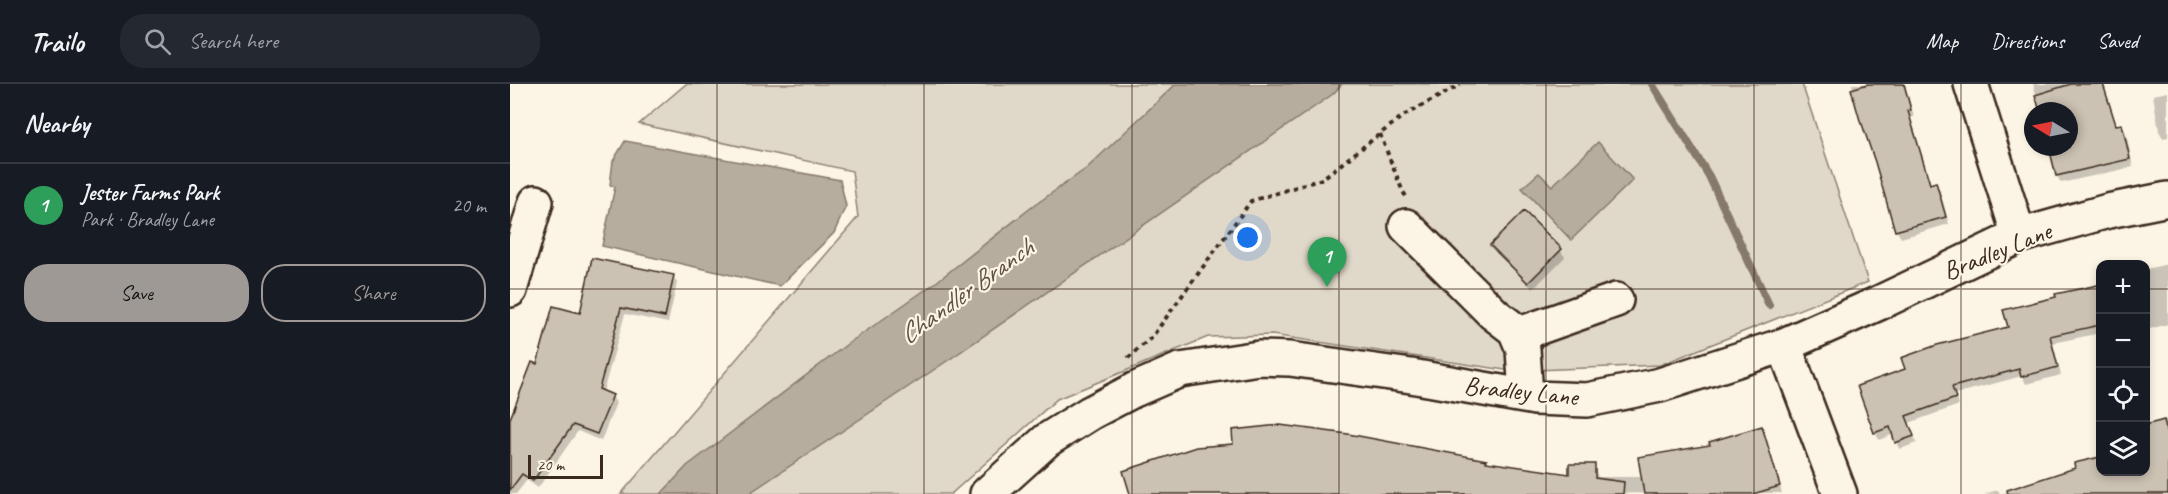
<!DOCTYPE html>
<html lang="en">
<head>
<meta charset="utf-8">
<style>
  :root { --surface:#171b24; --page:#242831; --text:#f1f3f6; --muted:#9ea1a6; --line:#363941; --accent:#9f9995 }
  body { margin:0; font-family:Caveat,sans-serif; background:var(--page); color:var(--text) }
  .controls { position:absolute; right:18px; bottom:18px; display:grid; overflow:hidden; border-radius:12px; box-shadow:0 3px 9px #0003 }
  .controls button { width:54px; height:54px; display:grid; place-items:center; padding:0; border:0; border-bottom:2px solid var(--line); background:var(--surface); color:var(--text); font:30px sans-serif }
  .compass { position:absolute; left:1514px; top:18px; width:54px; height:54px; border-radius:50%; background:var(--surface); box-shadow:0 3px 9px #0003; rotate:280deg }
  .scale { position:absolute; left:18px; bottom:15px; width:75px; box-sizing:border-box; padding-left:6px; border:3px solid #3b2a1e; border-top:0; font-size:16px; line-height:21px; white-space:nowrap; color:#3b2a1e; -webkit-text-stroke:4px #fcf5e5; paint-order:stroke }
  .you { position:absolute; left:738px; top:154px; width:21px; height:21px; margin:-15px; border:4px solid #fff; border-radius:50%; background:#1a73e8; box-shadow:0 0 0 9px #1a73e833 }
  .badge { display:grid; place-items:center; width:39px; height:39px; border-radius:50%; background:var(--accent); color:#fff; font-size:20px; font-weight:700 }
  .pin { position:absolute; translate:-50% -50px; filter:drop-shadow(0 2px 3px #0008) }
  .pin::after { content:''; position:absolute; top:32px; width:21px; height:18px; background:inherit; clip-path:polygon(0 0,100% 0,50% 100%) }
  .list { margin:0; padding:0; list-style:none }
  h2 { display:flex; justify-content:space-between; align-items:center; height:78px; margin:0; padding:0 24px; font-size:26px }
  h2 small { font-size:20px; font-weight:400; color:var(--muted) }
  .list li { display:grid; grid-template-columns:39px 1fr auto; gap:18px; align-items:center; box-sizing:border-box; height:84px; padding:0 24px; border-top:2px solid var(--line) }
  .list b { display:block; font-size:22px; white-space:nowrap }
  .list p { margin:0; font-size:20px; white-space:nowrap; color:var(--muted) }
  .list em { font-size:20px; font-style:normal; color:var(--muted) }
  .actions { display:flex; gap:12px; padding:18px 24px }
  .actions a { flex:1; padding:14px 0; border:2px solid var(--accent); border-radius:24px; text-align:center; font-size:21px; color:var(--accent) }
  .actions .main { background:var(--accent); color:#111 }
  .icon { flex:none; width:33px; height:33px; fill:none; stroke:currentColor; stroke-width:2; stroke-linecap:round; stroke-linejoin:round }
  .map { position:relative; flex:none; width:1658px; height:410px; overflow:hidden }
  header { display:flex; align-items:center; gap:36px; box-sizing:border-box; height:84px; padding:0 30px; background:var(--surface); border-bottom:2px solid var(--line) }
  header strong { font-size:28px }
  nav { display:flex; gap:33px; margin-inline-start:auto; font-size:21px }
  .search { width:420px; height:54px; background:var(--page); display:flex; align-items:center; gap:15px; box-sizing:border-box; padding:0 21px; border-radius:24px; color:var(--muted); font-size:22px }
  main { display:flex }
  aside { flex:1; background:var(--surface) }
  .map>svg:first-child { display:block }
</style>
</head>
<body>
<header>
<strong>Trailo</strong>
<div class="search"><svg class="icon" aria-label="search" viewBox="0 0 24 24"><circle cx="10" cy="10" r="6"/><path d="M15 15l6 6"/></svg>Search here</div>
<nav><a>Map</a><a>Directions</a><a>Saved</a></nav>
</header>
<main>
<aside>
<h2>Nearby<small></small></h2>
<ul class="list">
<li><span class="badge" style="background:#2e9e5b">1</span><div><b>Jester Farms Park</b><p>Park · Bradley Lane</p></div><em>20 m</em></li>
</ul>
<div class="actions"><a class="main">Save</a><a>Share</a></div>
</aside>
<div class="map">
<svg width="1658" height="410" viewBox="0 0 1658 410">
  <rect width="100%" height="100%" fill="#fcf5e5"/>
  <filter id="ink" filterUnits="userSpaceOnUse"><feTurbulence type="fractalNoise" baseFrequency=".0167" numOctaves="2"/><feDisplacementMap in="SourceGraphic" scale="12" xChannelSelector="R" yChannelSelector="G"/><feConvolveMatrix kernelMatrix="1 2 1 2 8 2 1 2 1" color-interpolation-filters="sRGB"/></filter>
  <g filter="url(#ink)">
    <path fill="#e0d8c8" stroke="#8e8173" stroke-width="1.5" d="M176,0H1292L1358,198L1150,281L1002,287L762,251L698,253L547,315L441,410H111L348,133L342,87L129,40Z"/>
    <path fill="#b7ad9e" stroke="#85796b" stroke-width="1.5" d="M666,0H832L823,10L446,271L238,410H151L177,382L336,261L425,199L522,123L577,84Z
      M115,57L330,96L336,122L324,149L270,202L92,162L105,103L100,101L103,77Z
      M1088,58L1123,96L1061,156L1012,104L1029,89L1042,102Z"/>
    <path fill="#0003" d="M1342,0H1395L1404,33L1401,34L1421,101L1426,100L1430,107L1439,140L1391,154L1386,146L1356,46L1352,39Z
      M1523,0H1593L1607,43L1612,42L1616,49L1623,83L1551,99L1547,92L1541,63H1559V27H1531Z
      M1658,8V53L1653,54L1649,47L1643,11Z
      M982,162L1050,166L1055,173L1023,205L986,169Z
      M1658,180V240L1636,246V185Z
      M163,192L167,199L158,239L115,230L93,308L102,312L106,319L91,357L68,347L28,404L17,396L6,410H0V330L3,332L28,282L71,231Z
      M1590,202V249L1543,259L1551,291L1516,300L1512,292L1445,310L1449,321L1399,339L1407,359L1390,365L1384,350L1369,356L1365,348L1500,244L1548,214L1547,211Z
      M1658,335V410H1491L1567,385L1566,380L1590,375V388H1636V342Z
      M1251,344L1255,351L1272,409L622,410L977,380L1060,392L1084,382L1088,393H1133L1202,362Z
      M1488,406L1490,410H1474Z"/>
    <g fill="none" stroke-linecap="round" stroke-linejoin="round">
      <path stroke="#85796b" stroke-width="8" d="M1142,0L1199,92L1259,221"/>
    </g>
    <path fill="#ccc2b3" stroke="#3b2a1e" stroke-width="1.5" d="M1358,0H1394L1401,26L1398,27L1420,100L1426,98L1436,133L1385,147L1365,78L1352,40H1351L1341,5Z
      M1561,0H1593L1606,41L1612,40L1620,75L1546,92L1539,63H1559V27H1530L1525,11Z
      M1014,127L1052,165L1018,199L980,161Z
      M82,174L164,191L155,233L111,224L89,305L103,311L87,350L63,341L23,397L12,390L0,406V335L22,278L27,280L43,222L70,229Z
      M1588,201L1590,212V241L1540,252L1548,283L1511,293L1509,285L1442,303L1446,314L1396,332L1404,352L1385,359L1380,343L1364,349L1347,302L1395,285L1391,274L1427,261L1498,243L1493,226L1546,213L1545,210Z
      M1654,336L1658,352V410H1498L1497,406L1565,384L1564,379L1590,373V387H1635V341Z
      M770,341L838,350L977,376L976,378L1059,390V380H1085V394L1114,398L1113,410H620L613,387L686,363L723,360L722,346Z
      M1252,342L1270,402L1243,410H1134L1128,373L1200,361L1199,358Z"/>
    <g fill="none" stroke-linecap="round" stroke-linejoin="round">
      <g stroke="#3b2a1e" stroke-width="38">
        <path id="minor" d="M1461,0L1509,152
          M896,142L984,230L1005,246L1013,265L1016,312
          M0,206L26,118
          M1007,251L1106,216
          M1274,261L1330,410
          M477,410L537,356L580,329L624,306L670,286L749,274L780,275L901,292L1025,314L1077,316L1150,301L1274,261L1369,219L1509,152L1598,127L1658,115"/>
      </g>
      <path stroke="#3b2a1e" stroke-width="4" stroke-dasharray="4.5 4.5" stroke-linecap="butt" d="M870,50L893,108L898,115
        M618,274L642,253L741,117L812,95L893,32L950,1"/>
      <use href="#minor" stroke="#fcf5e5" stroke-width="33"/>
    </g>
  </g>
  <path fill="none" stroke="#3b2a1e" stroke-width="1.5" stroke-opacity="0.55" d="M207,0V410M414,0V410M622,0V410M829,0V410M1036,0V410M1244,0V410M1451,0V410M0,205H1590M1636,205H1658"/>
  <g text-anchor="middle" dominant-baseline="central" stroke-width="4.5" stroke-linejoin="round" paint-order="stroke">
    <g font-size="26" fill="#3b2a1e" stroke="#fcf5e5">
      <text transform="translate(1487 167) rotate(-22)">Bradley Lane</text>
      <text transform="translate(1011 307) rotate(6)">Bradley Lane</text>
    </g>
    <g font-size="27" font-style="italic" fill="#605144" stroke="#fcf5e5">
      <text transform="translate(456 207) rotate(-36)">Chandler Branch</text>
    </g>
  </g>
</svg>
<div class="controls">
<button>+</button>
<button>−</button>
<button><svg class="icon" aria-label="locate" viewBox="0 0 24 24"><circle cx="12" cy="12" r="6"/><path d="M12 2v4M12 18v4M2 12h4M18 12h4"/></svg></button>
<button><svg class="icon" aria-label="layers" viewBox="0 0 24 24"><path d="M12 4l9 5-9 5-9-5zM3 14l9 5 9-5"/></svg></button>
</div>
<svg class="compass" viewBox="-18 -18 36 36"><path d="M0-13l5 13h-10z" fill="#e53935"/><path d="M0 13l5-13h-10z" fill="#9ea1a6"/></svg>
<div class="scale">20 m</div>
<div class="you"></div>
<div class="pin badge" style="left:817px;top:203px;background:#2e9e5b">1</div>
</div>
</main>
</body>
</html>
